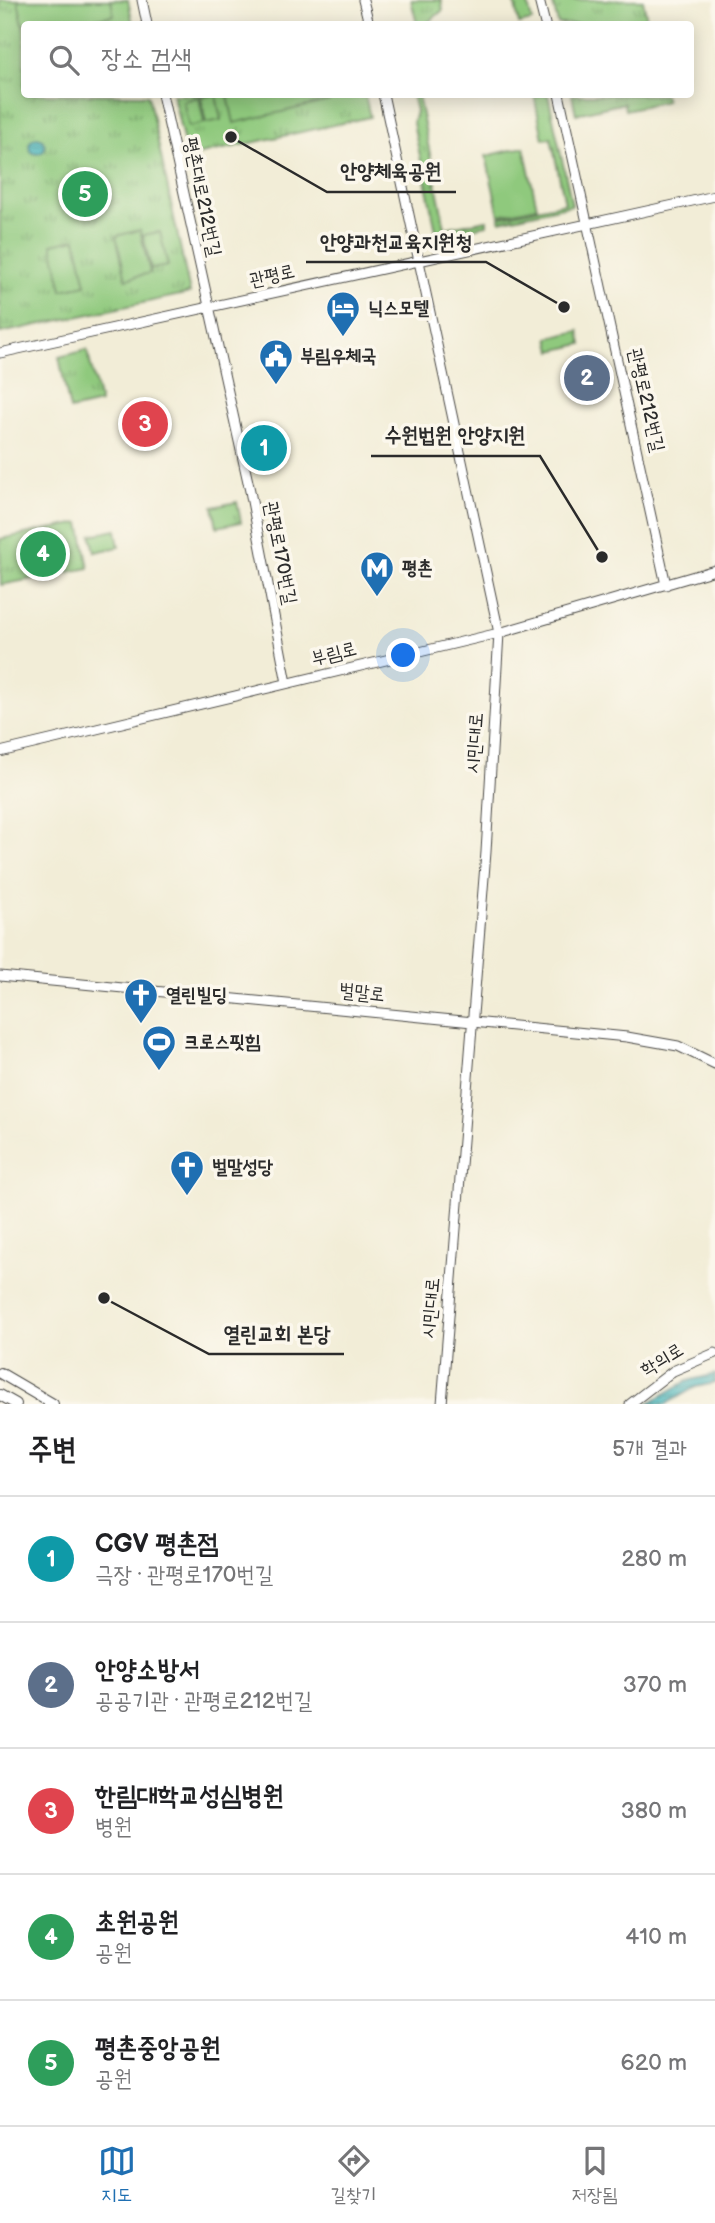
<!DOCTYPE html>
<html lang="ko">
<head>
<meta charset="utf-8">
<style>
  :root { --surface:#fff; --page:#f2f2f2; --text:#202124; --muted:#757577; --line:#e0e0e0; --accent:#1f6fb2 }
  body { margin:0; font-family:"Balsamiq Sans","Poor Story",sans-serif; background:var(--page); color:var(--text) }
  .you { position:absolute; left:404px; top:656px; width:24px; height:24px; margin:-18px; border:5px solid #fff; border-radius:50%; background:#1a73e8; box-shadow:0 0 0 10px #1a73e833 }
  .badge { display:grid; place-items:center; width:46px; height:46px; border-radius:50%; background:var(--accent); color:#fff; font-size:23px; font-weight:700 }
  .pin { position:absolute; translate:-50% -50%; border:4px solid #fff; box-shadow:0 2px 7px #0006 }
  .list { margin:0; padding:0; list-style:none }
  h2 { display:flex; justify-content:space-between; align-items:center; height:91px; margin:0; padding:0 28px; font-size:30px }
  h2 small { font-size:23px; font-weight:400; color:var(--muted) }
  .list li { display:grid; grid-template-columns:46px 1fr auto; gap:21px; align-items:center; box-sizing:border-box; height:126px; padding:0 28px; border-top:2px solid var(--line) }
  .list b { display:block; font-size:26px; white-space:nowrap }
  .list p { margin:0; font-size:23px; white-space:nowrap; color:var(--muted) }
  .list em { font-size:23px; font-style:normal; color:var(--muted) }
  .icon { flex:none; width:38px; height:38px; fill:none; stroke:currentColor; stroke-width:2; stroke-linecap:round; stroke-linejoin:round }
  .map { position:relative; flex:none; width:715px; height:1404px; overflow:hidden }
  .search { position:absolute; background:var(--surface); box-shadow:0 4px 18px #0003; left:21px; right:21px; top:21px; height:77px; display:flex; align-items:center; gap:18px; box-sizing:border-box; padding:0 24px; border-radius:7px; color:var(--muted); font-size:26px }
  .sheet { height:721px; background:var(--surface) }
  nav { display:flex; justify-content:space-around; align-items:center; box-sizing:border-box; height:98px; border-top:2px solid var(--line); background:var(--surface); font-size:19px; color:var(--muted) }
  nav a { display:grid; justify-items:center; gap:4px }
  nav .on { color:var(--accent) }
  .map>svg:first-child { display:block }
</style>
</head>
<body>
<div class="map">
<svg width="715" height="1404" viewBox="0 0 715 1404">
  <defs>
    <pattern id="grass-tufts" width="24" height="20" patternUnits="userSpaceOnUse" patternTransform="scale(1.75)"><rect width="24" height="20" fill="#8fc97d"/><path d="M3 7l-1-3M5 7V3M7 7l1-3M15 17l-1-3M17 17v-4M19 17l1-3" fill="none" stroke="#75a367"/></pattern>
    <pattern id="water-rules" width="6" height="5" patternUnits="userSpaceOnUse" patternTransform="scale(1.75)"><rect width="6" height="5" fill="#3eafb5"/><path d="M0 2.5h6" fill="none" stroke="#348f93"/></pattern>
  </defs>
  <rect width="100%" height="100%" fill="#fbf7ec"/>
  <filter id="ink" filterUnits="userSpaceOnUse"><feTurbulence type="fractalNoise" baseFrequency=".0143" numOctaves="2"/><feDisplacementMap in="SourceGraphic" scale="14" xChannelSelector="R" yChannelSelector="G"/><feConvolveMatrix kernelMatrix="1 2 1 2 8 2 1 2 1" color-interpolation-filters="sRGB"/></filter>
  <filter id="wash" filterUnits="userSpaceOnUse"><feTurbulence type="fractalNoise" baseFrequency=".00686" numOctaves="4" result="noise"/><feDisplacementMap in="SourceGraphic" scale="28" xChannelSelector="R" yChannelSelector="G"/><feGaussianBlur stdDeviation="1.57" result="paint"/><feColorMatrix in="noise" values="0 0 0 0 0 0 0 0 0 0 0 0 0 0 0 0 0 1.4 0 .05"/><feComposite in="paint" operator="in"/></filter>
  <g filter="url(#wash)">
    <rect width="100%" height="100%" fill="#f2edd7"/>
    <path fill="url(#grass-tufts)" stroke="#5d7a54" stroke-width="2" d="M0,0H128L133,24H24V94L148,95L190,293L0,333Z
      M411,0H441L443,10L426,24H417Z
      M514,0H527L532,21L519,24Z
      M552,0H643L648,24H558Z
      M173,95H365L370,117L187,157Z
      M412,95H418L445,228L487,220V225L440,234L436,231L413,123L416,111Z
      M534,95H548L572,205L500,221L499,217L565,203L551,138L543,139Z
      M572,95H664L666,101L625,110L624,103L576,114Z
      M87,350L100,403L70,410L59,357Z
      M237,502L241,522L217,527L213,507Z
      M80,523L89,568L1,585L0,539Z"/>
    <path fill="#8fc97d" stroke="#5d7a54" stroke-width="2" d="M18,0H111L114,15L71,24H24V31Z
      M216,95L221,120L206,123L201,97Z
      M236,95H328L329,101L234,123L228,96Z
      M199,97L204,123L189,127L183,101Z
      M524,147L537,207L499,215L486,156Z
      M140,230L150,273L126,279L116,236Z
      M160,232L168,266L151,269L143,235Z
      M76,239L86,285L62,290L52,244Z
      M579,331L582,344L552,351L549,338Z
      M116,530L119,547L95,552L91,535Z"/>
    <path fill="url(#water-rules)" stroke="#346d70" stroke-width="2" d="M29 146a8 8 0 1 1 16 0a8 8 0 1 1-16 0Z
      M715,1374V1383L696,1387L666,1404H647L687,1381Z"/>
  </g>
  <g filter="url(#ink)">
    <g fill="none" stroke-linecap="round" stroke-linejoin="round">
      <g stroke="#494845" stroke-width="11">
        <path id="secondary" d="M142,0L147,24
          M363,0L369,24
          M539,0L545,24
          M162,94L250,491L287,683
          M383,94L499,633L486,852L442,1404
          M559,94L666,585
          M0,353L715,196
          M0,752L499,633L715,570
          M0,976L627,1037L678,1046L715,1064
          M630,1404L673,1371L715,1353"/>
      </g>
      <g stroke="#494845" stroke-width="12">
        <path id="primary" d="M0,1373L53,1404
          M0,1395L16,1404"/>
      </g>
      <use href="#secondary" stroke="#fff" stroke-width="9"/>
      <use href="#primary" stroke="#fff" stroke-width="10"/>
    </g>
  </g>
  <defs>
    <g id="hotel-pin" transform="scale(1.75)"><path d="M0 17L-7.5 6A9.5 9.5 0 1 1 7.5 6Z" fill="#1f6fb2" stroke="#fbf7ec"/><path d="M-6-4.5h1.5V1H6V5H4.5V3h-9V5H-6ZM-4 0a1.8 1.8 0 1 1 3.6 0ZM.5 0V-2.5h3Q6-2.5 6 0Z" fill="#fff"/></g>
    <g id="civic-pin" transform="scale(1.75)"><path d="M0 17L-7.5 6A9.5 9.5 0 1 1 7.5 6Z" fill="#1f6fb2" stroke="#fbf7ec"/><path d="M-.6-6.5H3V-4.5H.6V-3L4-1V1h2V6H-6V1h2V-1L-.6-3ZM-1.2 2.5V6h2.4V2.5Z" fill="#fff"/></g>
    <g id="metro-pin" transform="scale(1.75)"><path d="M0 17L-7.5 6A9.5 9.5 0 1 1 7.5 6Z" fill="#1f6fb2" stroke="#fbf7ec"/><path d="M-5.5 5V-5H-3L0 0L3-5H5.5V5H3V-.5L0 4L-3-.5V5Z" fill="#fff"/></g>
    <g id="church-pin" transform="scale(1.75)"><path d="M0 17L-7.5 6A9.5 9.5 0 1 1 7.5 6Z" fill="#1f6fb2" stroke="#fbf7ec"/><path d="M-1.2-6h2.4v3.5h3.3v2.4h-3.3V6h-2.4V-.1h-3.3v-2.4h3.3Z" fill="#fff"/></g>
    <g id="stadium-pin" transform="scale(1.75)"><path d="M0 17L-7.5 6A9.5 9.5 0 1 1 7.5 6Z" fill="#1f6fb2" stroke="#fbf7ec"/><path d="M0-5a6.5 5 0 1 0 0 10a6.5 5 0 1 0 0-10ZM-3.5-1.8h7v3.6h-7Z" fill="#fff"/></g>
  </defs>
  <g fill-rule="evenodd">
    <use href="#hotel-pin" x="343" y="308"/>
    <use href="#civic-pin" x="276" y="356"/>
    <use href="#metro-pin" x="377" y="568"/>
    <use href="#church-pin" x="141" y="995"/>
    <use href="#stadium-pin" x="159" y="1042"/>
    <use href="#church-pin" x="187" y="1167"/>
  </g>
  <g text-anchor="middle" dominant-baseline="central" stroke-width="7" stroke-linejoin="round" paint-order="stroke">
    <g font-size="19" fill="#2b2b2b" stroke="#fbf7ec">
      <text transform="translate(202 197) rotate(78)">평촌대로212번길</text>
      <text transform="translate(272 276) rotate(-13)">관평로</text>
      <text transform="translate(646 400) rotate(77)">관평로212번길</text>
      <text transform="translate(280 553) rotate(79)">관평로170번길</text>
      <text transform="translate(334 654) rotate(-14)">부림로</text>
      <text transform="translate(475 743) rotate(-86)">시민대로</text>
      <text transform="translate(362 993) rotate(6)">벌말로</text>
      <text transform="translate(431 1308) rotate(-85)">시민대로</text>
      <text transform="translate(662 1360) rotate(-31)">학의로</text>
    </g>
    <g font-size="19" font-weight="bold" fill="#2b2b2b" stroke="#fbf7ec" text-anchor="start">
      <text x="368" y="308">닉스모텔</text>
      <text x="300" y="356">부림우체국</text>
      <text x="402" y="568">평촌</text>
      <text x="166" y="995">열린빌딩</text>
      <text x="184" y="1042">크로스핏힘</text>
      <text x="212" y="1167">벌말성당</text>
    </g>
  </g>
  <path fill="none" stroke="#2b2b2b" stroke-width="2.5" d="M231 137L327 192H456M564 307L486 262H306M602 557L540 456H371M104 1298L209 1354H344"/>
  <g fill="#2b2b2b" stroke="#fbf7ec" stroke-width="2.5">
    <circle cx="231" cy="137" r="7"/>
    <circle cx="564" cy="307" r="7"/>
    <circle cx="602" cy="557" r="7"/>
    <circle cx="104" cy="1298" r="7"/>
  </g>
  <g font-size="21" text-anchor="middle" font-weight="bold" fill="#2b2b2b" stroke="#fbf7ec" stroke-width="7" stroke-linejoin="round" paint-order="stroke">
    <text x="391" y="178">안양체육공원</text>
    <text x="396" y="249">안양과천교육지원청</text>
    <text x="455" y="442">수원법원 안양지원</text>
    <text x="277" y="1341">열린교회 본당</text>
  </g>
</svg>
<div class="you"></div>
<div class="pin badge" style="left:264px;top:448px;background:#0f9aa8">1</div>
<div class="pin badge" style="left:587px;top:378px;background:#5c6f8a">2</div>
<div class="pin badge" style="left:145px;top:424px;background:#e0444e">3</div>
<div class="pin badge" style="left:43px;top:554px;background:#2e9e5b">4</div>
<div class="pin badge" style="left:85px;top:194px;background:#2e9e5b">5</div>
<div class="search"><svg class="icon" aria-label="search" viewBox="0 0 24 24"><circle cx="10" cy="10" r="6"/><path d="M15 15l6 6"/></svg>장소 검색</div>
</div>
<section class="sheet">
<h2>주변<small>5개 결과</small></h2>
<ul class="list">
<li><span class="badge" style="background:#0f9aa8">1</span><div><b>CGV 평촌점</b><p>극장 · 관평로170번길</p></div><em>280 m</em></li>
<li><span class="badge" style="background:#5c6f8a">2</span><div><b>안양소방서</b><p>공공기관 · 관평로212번길</p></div><em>370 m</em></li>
<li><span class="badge" style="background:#e0444e">3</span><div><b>한림대학교성심병원</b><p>병원</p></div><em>380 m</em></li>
<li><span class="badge" style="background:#2e9e5b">4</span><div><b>초원공원</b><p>공원</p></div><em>410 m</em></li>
<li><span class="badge" style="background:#2e9e5b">5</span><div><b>평촌중앙공원</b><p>공원</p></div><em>620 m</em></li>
</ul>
</section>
<nav>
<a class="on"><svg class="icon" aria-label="map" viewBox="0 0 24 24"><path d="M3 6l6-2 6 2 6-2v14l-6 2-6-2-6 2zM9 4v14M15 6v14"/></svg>지도</a>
<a><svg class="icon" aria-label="directions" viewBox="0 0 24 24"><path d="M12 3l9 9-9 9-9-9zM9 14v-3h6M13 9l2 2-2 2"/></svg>길찾기</a>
<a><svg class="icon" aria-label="saved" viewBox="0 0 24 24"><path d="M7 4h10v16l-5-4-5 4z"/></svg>저장됨</a>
</nav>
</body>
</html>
